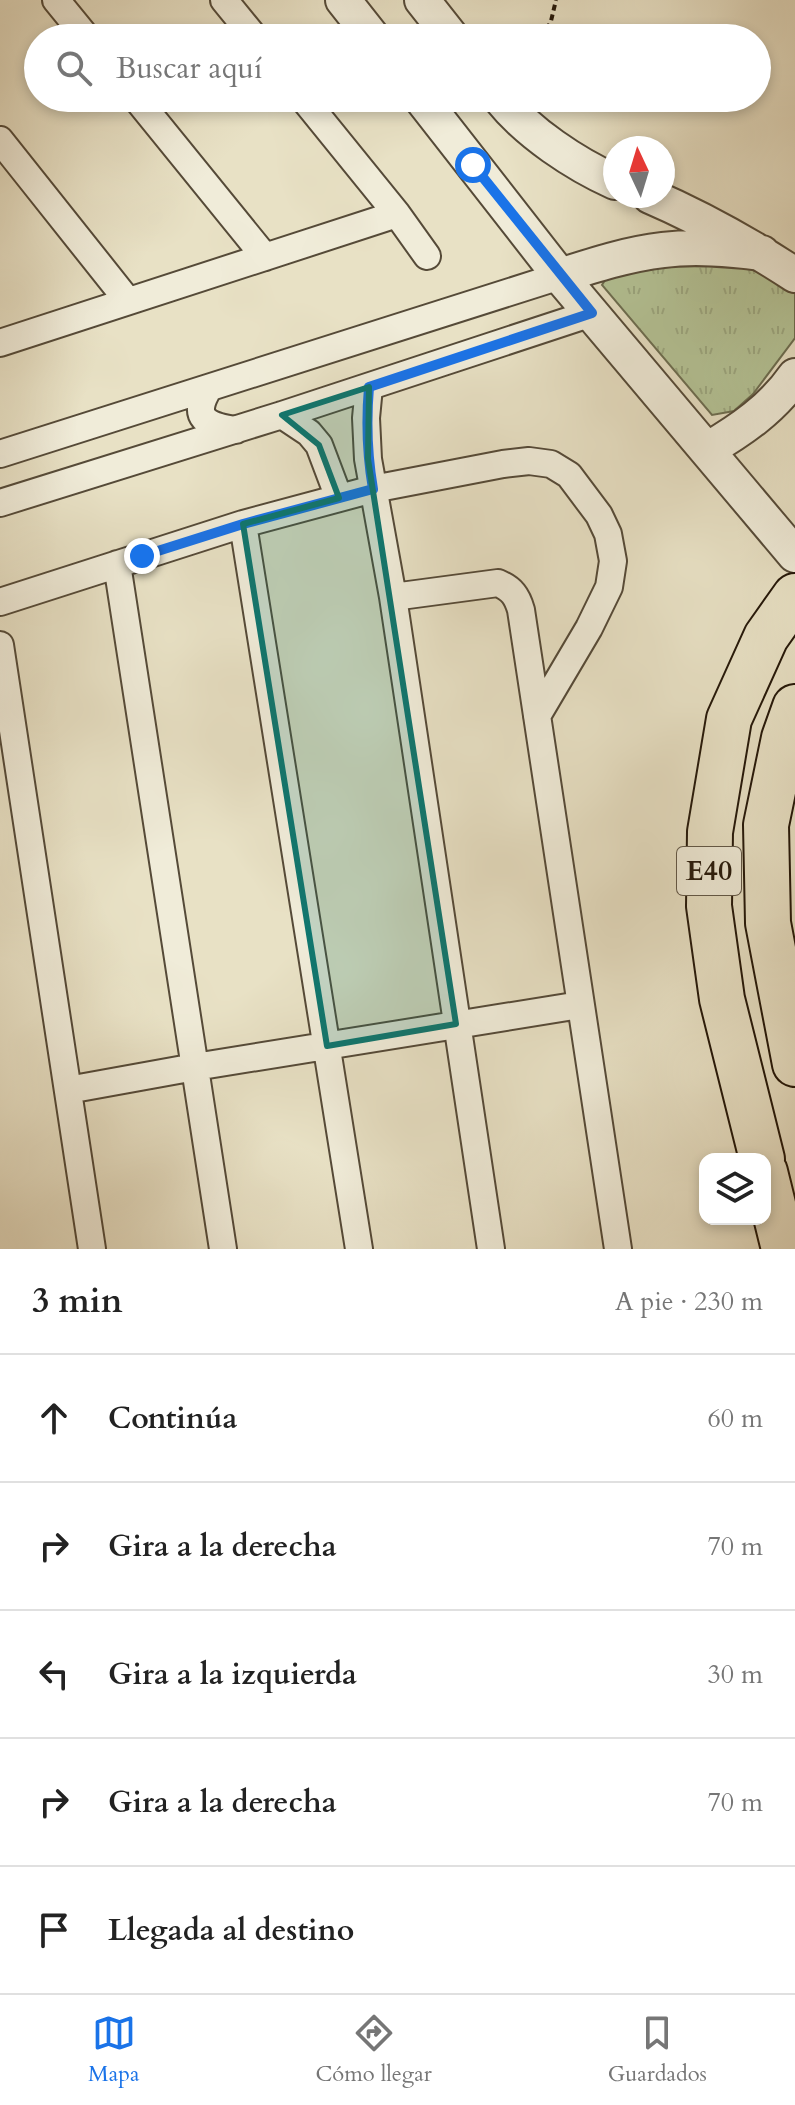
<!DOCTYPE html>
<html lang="es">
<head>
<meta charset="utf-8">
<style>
  :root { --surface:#fff; --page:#f2f2f2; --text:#222; --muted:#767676; --line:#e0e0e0; --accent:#1a73e8 }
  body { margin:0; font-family:Cardo,serif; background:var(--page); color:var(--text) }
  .controls { position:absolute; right:24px; bottom:24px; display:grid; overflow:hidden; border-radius:16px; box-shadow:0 4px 12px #0003 }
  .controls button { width:72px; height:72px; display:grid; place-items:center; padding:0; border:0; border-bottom:2px solid var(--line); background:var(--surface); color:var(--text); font:40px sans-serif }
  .compass { position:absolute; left:603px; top:136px; width:72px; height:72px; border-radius:50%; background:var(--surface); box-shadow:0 4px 12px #0003; rotate:356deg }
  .stop { position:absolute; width:24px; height:24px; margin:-18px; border:6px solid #1a73e8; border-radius:50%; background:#fff }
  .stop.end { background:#1a73e8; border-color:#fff; box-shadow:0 2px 8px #0008 }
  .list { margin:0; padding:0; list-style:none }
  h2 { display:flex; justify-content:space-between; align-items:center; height:104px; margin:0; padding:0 32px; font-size:34px }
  h2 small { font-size:26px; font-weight:400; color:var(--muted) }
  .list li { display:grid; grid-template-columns:52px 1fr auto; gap:24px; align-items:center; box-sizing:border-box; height:128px; padding:0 32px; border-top:2px solid var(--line) }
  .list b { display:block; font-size:30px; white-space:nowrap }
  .list em { font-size:26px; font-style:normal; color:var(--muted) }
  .icon { flex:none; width:44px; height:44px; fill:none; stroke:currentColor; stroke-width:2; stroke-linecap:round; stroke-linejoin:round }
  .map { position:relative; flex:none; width:795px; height:1249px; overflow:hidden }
  .search { position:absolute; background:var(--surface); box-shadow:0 4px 12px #0003; left:24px; right:24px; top:24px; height:88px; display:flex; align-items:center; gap:20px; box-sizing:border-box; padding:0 28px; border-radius:44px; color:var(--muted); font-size:30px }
  .sheet { height:744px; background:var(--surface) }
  nav { display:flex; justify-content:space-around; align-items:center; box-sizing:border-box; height:112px; border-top:2px solid var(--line); background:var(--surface); font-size:22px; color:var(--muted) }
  nav a { display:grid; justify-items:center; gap:4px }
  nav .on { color:var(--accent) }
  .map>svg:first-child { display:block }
</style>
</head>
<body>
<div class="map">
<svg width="795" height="1249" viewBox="0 0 795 1249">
  <defs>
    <pattern id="grass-tufts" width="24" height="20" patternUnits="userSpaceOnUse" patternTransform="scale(2)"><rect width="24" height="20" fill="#b4c396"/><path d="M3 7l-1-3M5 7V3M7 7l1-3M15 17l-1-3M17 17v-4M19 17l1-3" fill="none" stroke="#9ba780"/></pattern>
  </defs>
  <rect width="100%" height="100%" fill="#e8e1c5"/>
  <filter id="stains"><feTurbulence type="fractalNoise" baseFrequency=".0025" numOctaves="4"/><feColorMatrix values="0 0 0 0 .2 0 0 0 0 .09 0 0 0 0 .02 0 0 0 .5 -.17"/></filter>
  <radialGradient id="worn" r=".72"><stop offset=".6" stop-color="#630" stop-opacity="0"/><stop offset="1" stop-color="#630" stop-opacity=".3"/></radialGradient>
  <path fill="url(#grass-tufts)" stroke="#6c6d50" stroke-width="2" d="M689,261L738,265L780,280L795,288V338L753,394L734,411L712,415L602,285L610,272Z"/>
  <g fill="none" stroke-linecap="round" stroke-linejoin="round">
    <g stroke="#554a38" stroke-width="30">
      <path id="minor" d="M56,0L87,38
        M224,0L255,38
        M136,98L265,257
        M303,98L397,214L427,256
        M0,140L128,301
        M0,343L397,214
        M369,387L366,418L368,459L393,597L491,1249
        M209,388C190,418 207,426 236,430
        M282,415L309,433L319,445L339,498
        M0,454L560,276
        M0,503L282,415L592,313
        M243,524L359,1249
        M117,564L223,1249
        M393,597L498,583C512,589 517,596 521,610L618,1249
        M0,602L243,524L373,489L503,464L529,461L551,464L569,475L599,515L608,534L613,561L609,587L589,628L537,716
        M0,645L92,1249
        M68,1090L195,1067L580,1005"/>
    </g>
    <g stroke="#554a38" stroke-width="38">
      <path id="tertiary" d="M343,0L373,38
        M422,0L452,38
        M421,98L560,276L795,555
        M500,98C528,133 575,164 615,182
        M650,196C701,218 749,245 795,275
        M560,276C594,265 628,254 663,250C696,246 729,249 762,253
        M707,450C741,430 772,409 795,376"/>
    </g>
    <g stroke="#241709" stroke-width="48">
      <path id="trunk" d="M795,707L784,738L766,825L768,923L795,1064
        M762,1159L722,999L709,906L710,832L729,719L766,637L795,596
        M765,1172L784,1249"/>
    </g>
    <path stroke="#241709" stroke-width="4" stroke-dasharray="6 4" stroke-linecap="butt" d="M542,38L551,21L556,0"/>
    <use href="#minor" stroke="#f0ecd9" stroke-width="26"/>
    <use href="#tertiary" stroke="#f0ecd9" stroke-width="34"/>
    <use href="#trunk" stroke="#e8e1c5" stroke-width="44"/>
  </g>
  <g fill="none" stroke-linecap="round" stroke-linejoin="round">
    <path stroke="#1a73e8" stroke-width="10" d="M142,556L243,524L373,489C367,454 366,422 369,387L592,313L473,165"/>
  </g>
  <path fill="#0f766e" fill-opacity="0.2" stroke="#0f766e" stroke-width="6" stroke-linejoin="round" d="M369,387L368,459L456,1024L327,1046L243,524L339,498L319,445L282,415Z"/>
  <g text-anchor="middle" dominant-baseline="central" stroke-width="7" stroke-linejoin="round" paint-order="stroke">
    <rect fill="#f0ecd9" stroke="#615747" stroke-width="2" x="677" y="847" width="64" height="48" rx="6"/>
    <g font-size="28" font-weight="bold" fill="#241709">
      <text x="709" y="871">E40</text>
    </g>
  </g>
  <rect width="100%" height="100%" filter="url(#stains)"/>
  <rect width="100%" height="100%" fill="url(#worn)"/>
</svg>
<div class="controls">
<button><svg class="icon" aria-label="layers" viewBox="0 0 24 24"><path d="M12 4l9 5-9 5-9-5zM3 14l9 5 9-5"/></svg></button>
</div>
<svg class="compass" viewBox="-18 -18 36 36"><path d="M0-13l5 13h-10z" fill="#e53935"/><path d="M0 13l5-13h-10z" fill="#767676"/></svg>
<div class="stop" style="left:473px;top:165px"></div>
<div class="stop end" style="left:142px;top:556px"></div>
<div class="search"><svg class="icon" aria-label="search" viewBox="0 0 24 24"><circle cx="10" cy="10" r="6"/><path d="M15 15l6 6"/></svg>Buscar aquí</div>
</div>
<section class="sheet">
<h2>3 min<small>A pie · 230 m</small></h2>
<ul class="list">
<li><svg class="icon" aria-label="ahead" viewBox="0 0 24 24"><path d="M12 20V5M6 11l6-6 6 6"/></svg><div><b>Continúa</b></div><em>60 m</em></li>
<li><svg class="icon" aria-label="right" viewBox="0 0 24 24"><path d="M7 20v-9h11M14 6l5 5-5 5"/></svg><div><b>Gira a la derecha</b></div><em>70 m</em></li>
<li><svg class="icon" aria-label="left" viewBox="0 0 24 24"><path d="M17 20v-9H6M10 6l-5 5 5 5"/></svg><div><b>Gira a la izquierda</b></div><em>30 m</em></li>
<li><svg class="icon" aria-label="right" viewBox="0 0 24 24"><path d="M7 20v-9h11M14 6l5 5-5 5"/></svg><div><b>Gira a la derecha</b></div><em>70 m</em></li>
<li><svg class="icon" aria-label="arrive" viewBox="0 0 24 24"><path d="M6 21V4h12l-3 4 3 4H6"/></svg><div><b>Llegada al destino</b></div></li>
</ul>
</section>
<nav>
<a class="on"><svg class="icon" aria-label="map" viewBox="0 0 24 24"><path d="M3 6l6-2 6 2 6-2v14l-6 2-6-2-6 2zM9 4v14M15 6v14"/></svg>Mapa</a>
<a><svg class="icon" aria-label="directions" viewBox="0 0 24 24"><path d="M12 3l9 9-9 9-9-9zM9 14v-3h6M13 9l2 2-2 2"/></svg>Cómo llegar</a>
<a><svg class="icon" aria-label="saved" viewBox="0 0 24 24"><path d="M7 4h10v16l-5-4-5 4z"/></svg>Guardados</a>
</nav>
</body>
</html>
